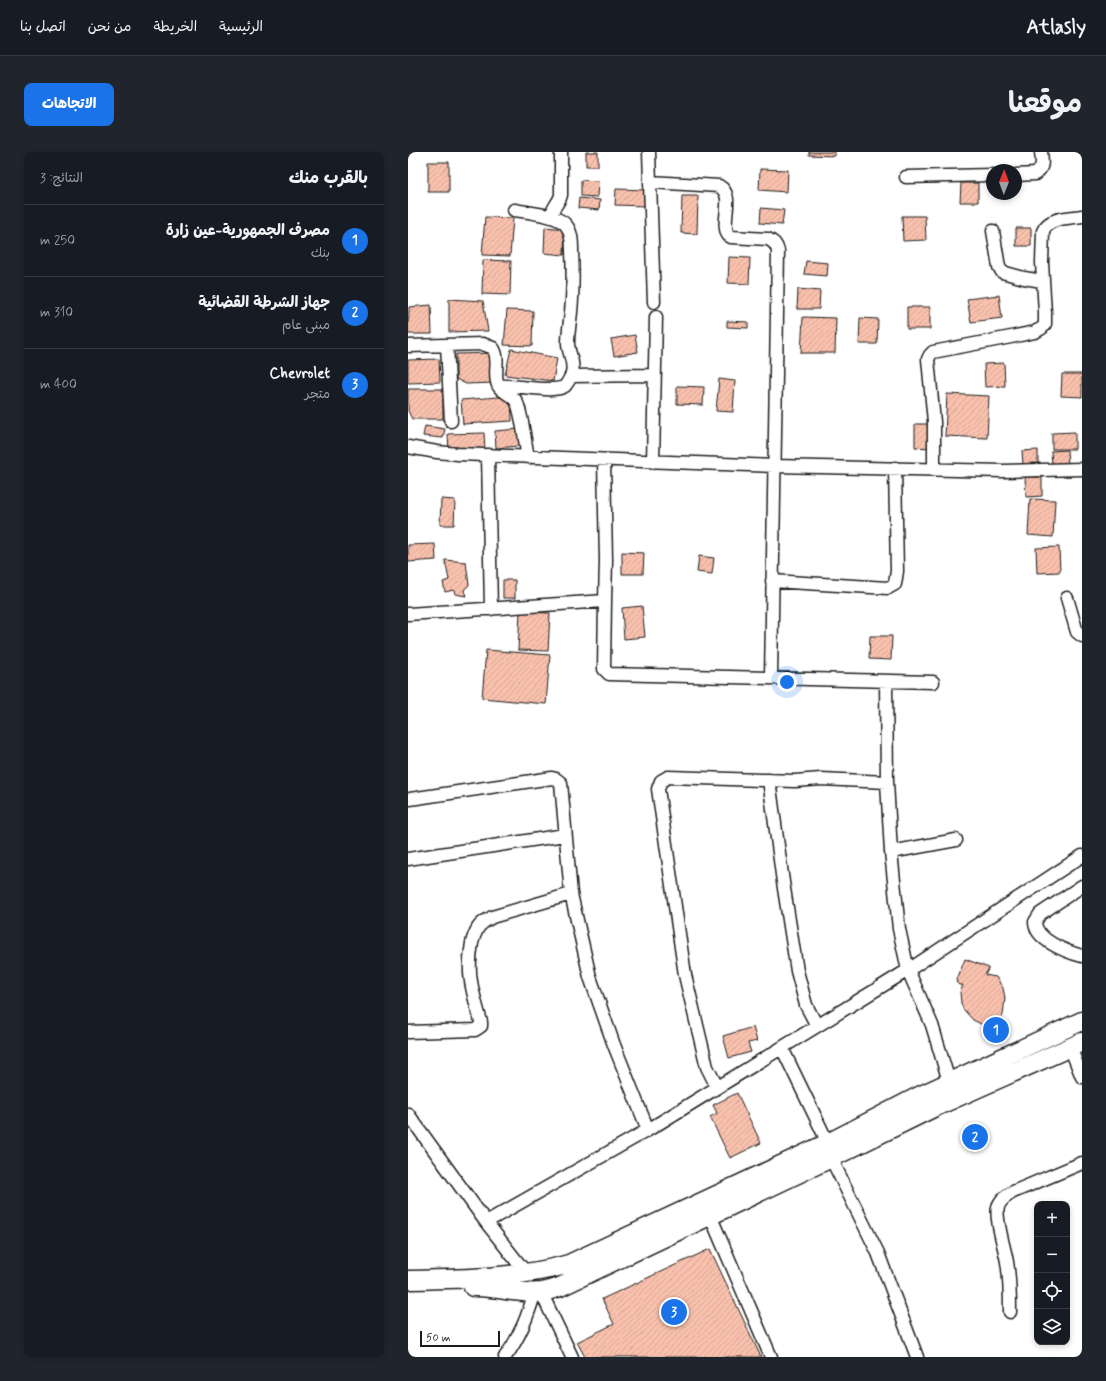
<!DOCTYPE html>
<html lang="ar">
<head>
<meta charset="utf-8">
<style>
  :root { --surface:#171b24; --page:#20242c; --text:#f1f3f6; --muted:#9ea1a6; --line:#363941; --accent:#1a73e8 }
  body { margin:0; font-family:Mynerve,"Playpen Sans Arabic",sans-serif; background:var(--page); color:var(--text); direction:rtl }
  .controls { position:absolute; right:12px; bottom:12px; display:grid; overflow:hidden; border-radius:8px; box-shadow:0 2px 6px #0003 }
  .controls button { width:36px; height:36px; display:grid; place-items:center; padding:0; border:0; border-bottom:1px solid var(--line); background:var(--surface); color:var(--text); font:20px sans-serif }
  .compass { position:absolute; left:578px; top:12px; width:36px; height:36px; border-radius:50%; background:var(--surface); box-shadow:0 2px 6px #0003; rotate:1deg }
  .scale { position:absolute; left:12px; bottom:10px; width:80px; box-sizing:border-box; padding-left:4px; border:2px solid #1c1c1c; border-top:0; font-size:11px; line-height:14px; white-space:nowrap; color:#1c1c1c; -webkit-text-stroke:3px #fff; paint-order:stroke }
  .you { position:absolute; left:379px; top:530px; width:14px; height:14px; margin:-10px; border:3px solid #fff; border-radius:50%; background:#1a73e8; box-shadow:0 0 0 6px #1a73e833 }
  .badge { display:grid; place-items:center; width:26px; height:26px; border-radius:50%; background:var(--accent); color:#fff; font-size:13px; font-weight:700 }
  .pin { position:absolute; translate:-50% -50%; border:2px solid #fff; box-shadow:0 1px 4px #0006 }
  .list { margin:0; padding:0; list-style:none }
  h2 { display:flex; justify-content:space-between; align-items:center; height:52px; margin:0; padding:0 16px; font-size:17px }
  h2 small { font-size:13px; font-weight:400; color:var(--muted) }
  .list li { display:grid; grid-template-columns:26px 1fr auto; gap:12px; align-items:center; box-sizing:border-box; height:72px; padding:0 16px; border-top:1px solid var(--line) }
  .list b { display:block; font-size:15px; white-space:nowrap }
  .list p { margin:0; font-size:13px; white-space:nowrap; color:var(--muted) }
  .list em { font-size:13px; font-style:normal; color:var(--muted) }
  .icon { flex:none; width:22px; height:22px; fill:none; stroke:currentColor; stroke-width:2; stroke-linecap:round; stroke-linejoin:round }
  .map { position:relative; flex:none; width:674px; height:1205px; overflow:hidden; direction:ltr; border-radius:8px }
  header { display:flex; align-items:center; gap:24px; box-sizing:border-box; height:56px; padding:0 20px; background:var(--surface); border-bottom:1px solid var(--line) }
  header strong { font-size:19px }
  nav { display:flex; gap:22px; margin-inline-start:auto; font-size:14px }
  .intro { display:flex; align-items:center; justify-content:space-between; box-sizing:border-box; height:96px; padding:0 24px }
  h1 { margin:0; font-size:28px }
  .button { padding:10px 18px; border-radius:8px; background:var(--accent); color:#fff; font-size:14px; font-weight:700 }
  main { display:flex; gap:24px; padding:0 24px }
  aside { flex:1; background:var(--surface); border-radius:8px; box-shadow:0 2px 6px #0003 }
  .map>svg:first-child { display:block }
</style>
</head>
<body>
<header>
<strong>Atlasly</strong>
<nav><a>الرئيسية</a><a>الخريطة</a><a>من نحن</a><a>اتصل بنا</a></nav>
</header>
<div class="intro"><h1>موقعنا</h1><a class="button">الاتجاهات</a></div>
<main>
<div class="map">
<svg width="674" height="1205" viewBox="0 0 674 1205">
  <defs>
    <pattern id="building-hatch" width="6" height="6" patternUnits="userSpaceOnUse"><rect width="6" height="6" fill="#f9c1ad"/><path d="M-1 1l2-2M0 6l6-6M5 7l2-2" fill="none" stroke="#d5a594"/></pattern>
  </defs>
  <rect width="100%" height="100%" fill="#fff"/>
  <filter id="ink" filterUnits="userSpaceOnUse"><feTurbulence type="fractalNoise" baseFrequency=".025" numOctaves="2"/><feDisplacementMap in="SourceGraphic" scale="8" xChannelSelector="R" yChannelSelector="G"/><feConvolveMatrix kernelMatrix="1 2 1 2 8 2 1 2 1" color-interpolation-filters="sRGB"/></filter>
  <g filter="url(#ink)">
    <path fill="url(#building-hatch)" stroke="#1c1c1c" d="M178,0H190V14H178Z
      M401,0H427V4L401,3Z
      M20,10H41V40H20Z
      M352,17L380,18L379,40L351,38Z
      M173,28L190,29L189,45L173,44Z
      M553,31H570V50H552Z
      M208,37L240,38L239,54L207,53Z
      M274,44H290L289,82L273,81Z
      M171,46L192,48L191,58L170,56Z
      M353,56L376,58L374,73L352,71Z
      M494,64H517L518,88L495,89Z
      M77,65L105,66L102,104L74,103Z
      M137,75L157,77L156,103L136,101Z
      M608,76H623V94H608Z
      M321,105L342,106L341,132L320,131Z
      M75,108L103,109L102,143L74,142Z
      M398,109L420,111L419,124L396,122Z
      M390,137L412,139L411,157H389Z
      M591,143L594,166L563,170L559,147Z
      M41,147L75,149L80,179L41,180Z
      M23,153L24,182H0L1,155Z
      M499,155H522V177H499Z
      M99,158L125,159L124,194L96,193Z
      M395,165L428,166L427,201H393Z
      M452,166L470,167L469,192H451Z
      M319,169L340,170V176L319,175Z
      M227,183L230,200L206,204L203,187Z
      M103,197L149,206L145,229L97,223Z
      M85,201L86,231L58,232L48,227V202Z
      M31,207L32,230L0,231V208Z
      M596,211L597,234L577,235L576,212Z
      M654,222H674V245L653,244Z
      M311,227L327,229L325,260L308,259Z
      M269,234L296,235L295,253L269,252Z
      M0,237H35V267H4L0,259Z
      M539,242L581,244L579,286L537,284Z
      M103,244L104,269L55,272L53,248Z
      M507,272H524L523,296L507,295Z
      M17,274L37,277L35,286L15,284Z
      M110,277L111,294L88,296L87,279Z
      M667,280V297H644V281Z
      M76,281L77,298L41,299L40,282Z
      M630,298V312L615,313L614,299Z
      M659,298L660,312L644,313L643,299Z
      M617,325H634V344L618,345Z
      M33,347L47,348L46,373H32Z
      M622,347L647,348L645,385L620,383Z
      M27,392L28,408L0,410V393Z
      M651,395L652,420L629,421L628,396Z
      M214,400L236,401L235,422H214Z
      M291,404L306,406L304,422L289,420Z
      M37,408L58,410L61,433L56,438L58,444L47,442L46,438L37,440L35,430L41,428Z
      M95,428H107V446H95Z
      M234,454L237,485L216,487L214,456Z
      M112,460L142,461L140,499L110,498Z
      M462,484H484L483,508L461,507Z
      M78,498L142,503L138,552L74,546Z
      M557,807L581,816L577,823L588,825L595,836L597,846L595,863L592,869L585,876L577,874L565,868L555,857L553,851L552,840L555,833H551L548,830Z
      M345,875L349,889L340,891L343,900L321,906L315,884Z
      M329,941L353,991L322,1006L302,965L309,961L305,953Z
      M302,1097L353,1205H177L169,1190L206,1172L194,1147Z"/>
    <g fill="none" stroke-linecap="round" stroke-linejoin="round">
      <g stroke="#1c1c1c" stroke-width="15">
        <path id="minor" d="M241,0L246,150
          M608,23L627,22C636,16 634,9 633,0
          M498,25L584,23
          M242,30L311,34C328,44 312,69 320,83L323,85L360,87C366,90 368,92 370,99L363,526
          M144,65C143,55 151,52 153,43V0
          M585,79L591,115L594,120L616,126L634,129
          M39,193L43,269
          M0,194L75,192L85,196C92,206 86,219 89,230C91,240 103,241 108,249C114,259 117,292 120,305
          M163,224L247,223
          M91,234C107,232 146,242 157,234C160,230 163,225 164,221C167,210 160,201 160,191C160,181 162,170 163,160C165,140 165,120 164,99C164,91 164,80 158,73C150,63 119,60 106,58
          M0,295L29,300L50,302L366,314L595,319L674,317
          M80,303L83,457
          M245,310L248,165
          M526,317V270L520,207L522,203L525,200L603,185L627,180L634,176L637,172V161L634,111L635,79C641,65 662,66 674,64
          M364,429L480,436L487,432L489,419L487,316
          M659,446L669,480L674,484
          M197,449L196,517L201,522L525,530
          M0,462L197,449L198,408L196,308
          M478,529L479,630L483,700L491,777L500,818L524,873L543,936
          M361,628L375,730L389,819L398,853L409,874
          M2,647L144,626L148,627L153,631L163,742L182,825L206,893L240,978
          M483,700L548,688
          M0,707L157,683
          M674,734L632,762L627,770C627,788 659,800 674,804
          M0,880L67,878L73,874V870C65,840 58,823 64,791C66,783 69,774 76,770C78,768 82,767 84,765L163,742
          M662,895L674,925
          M374,896L420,991
          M309,935L299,915L277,823L250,637L253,629L260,625L387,629L413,627L479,630
          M0,962L78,1070L118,1121
          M423,1006L470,1101L509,1205
          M302,1063L363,1205
          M78,1070L240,978L505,815L674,704
          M133,1140L164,1205
          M602,1160C602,1143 602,1127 599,1110C597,1097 587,1067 590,1055C592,1048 598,1044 605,1040L674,1011
          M97,1205C112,1185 120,1163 127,1140"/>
      </g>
      <g stroke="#1c1c1c" stroke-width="21">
        <path id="highway" d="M0,1128C51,1127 113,1126 161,1112L420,991L509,945L674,869
          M65,1135C88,1134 111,1143 134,1140C140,1139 146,1137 152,1135L423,1006L525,956L674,890"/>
      </g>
      <use href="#minor" stroke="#fff" stroke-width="12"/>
      <use href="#highway" stroke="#fff" stroke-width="18"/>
    </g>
  </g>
</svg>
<div class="controls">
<button>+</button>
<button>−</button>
<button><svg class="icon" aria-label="locate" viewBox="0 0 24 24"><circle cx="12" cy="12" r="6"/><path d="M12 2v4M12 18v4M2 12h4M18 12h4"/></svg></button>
<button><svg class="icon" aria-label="layers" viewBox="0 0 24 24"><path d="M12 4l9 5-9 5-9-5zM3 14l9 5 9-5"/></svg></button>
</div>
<svg class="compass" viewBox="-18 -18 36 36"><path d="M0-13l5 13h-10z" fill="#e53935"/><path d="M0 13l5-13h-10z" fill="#9ea1a6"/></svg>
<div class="scale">50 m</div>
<div class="you"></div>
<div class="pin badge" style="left:588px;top:878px">1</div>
<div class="pin badge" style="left:567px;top:985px">2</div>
<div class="pin badge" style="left:266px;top:1160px">3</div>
</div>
<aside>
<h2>بالقرب منك<small>النتائج: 3</small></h2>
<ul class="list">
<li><span class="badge">1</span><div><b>مصرف الجمهورية-عين زارة</b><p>بنك</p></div><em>250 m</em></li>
<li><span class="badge">2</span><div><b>جهاز الشرطة القضائية</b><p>مبنى عام</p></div><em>310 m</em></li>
<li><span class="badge">3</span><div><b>Chevrolet</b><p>متجر</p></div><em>400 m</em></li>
</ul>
</aside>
</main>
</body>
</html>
